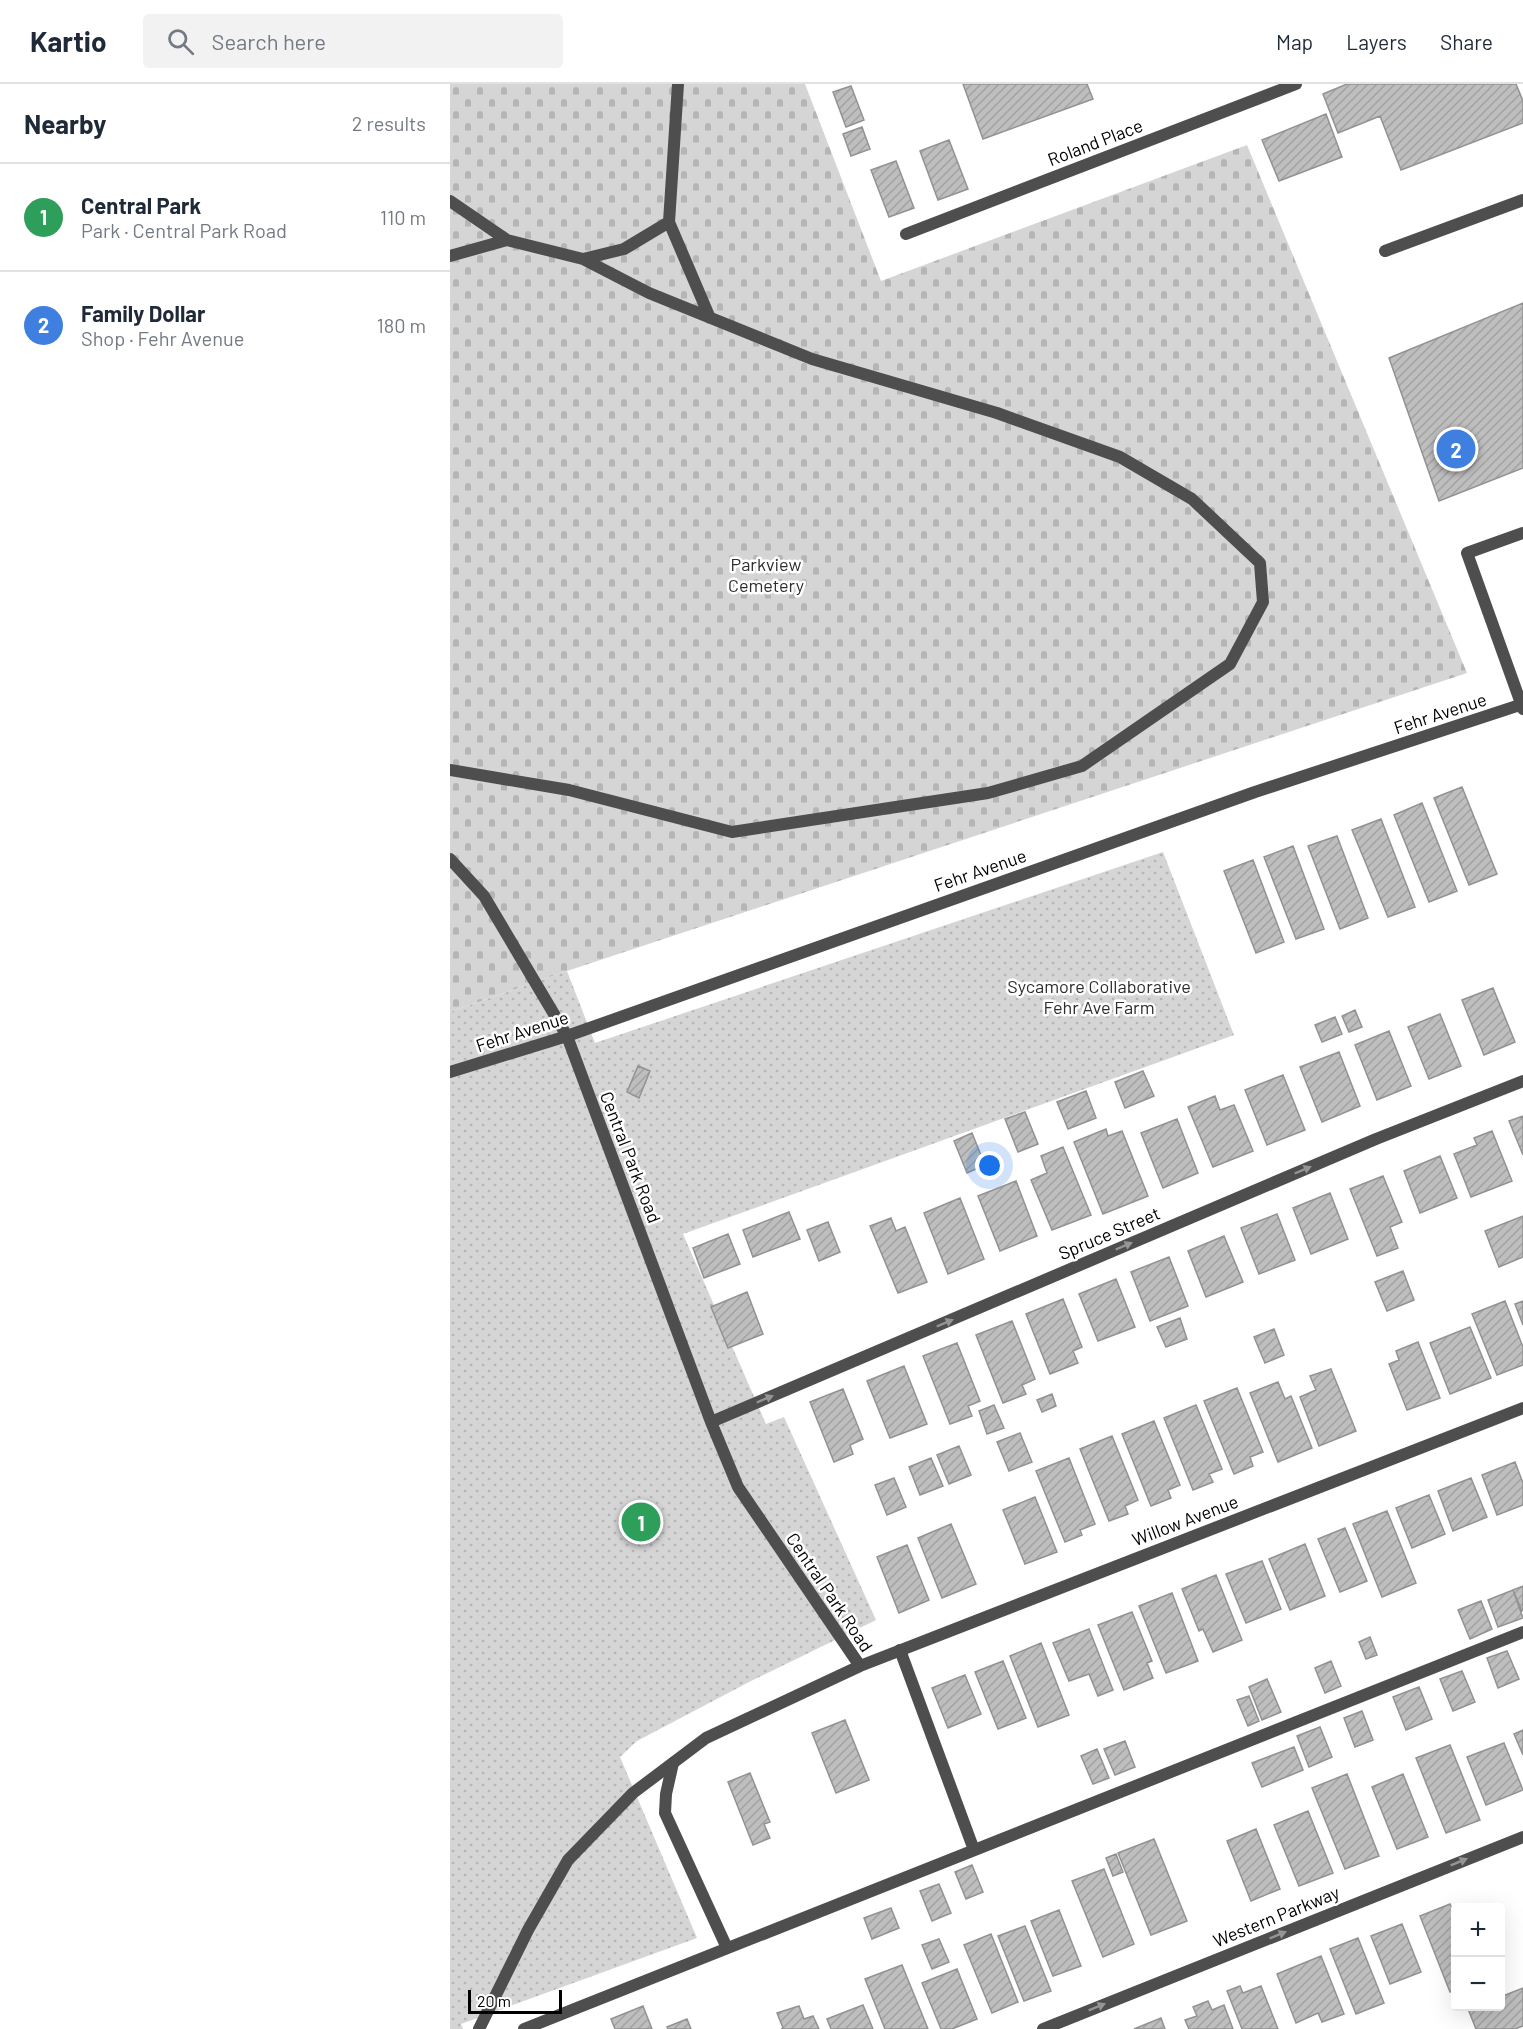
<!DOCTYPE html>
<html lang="en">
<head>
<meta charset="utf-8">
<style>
  :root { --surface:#fff; --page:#f2f2f3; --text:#1f2937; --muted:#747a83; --line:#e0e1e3; --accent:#000 }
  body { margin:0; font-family:Barlow,sans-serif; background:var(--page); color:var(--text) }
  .controls { position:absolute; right:18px; bottom:18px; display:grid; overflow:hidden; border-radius:6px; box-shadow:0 6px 24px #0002 }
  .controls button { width:54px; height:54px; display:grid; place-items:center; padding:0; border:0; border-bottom:2px solid var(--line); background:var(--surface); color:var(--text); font:30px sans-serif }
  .scale { position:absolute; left:18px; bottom:15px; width:94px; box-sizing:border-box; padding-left:6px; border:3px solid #000; border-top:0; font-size:16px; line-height:21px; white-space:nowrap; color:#000; -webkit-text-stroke:4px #fff; paint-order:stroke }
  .you { position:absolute; left:540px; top:1082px; width:21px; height:21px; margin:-15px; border:4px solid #fff; border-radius:50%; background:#1a73e8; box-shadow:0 0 0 9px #1a73e833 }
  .badge { display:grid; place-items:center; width:39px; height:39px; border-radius:50%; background:var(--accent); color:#fff; font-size:20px; font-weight:700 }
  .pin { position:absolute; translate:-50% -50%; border:3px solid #fff; box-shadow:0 2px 6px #0006 }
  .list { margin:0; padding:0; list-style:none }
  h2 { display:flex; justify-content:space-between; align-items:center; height:78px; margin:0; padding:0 24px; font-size:26px }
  h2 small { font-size:20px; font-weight:400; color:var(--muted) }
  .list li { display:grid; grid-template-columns:39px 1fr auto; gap:18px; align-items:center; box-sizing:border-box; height:108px; padding:0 24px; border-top:2px solid var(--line) }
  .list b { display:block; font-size:22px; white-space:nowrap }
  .list p { margin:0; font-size:20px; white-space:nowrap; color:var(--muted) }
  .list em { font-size:20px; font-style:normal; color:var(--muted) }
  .icon { flex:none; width:33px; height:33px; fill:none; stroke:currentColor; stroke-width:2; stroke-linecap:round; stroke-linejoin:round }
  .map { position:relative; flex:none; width:1073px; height:1945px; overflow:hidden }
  header { display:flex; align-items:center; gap:36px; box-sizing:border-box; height:84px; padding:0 30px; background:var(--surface); border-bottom:2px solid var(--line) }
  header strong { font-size:28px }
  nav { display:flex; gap:33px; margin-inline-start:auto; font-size:21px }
  .search { width:420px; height:54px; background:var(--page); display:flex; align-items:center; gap:15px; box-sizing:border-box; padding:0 21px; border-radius:6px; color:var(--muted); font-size:22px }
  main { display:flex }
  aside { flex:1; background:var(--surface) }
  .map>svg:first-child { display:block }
</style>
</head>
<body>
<header>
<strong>Kartio</strong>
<div class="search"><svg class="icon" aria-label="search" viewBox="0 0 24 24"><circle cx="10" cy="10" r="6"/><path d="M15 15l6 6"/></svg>Search here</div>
<nav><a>Map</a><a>Layers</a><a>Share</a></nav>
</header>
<main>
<aside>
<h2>Nearby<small>2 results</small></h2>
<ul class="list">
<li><span class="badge" style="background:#2e9e5b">1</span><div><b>Central Park</b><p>Park · Central Park Road</p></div><em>110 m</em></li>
<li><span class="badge" style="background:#3f7fe0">2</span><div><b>Family Dollar</b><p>Shop · Fehr Avenue</p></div><em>180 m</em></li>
</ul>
</aside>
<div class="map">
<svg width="1073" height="1945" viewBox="0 0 1073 1945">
  <defs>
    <pattern id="cemetery-stones" width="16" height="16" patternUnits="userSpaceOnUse" patternTransform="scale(1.5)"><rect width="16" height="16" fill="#d5d5d5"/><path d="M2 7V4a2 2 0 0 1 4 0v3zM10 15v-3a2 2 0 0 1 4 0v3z" fill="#b5b5b5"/></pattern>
    <pattern id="park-dots" width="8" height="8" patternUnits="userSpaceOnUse" patternTransform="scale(1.5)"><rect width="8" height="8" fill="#d5d5d5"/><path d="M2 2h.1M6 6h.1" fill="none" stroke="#b5b5b5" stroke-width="1.8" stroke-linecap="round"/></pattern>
    <pattern id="building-hatch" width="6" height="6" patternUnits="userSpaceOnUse" patternTransform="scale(1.5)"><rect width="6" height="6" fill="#bebebe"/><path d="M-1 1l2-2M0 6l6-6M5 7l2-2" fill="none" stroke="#a2a2a2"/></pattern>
  </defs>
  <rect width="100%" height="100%" fill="#fff"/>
  <path fill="url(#cemetery-stones)" d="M0,0H355L431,197L797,61L1017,589L117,887L0,928Z"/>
  <path fill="url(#park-dots)" d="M713,768L784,951L233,1150L316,1340L334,1333L426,1536L301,1597L187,1657L170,1673L247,1854L11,1940L13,1945H0V928L117,887L145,959Z"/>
  <path fill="url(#building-hatch)" stroke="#929292" stroke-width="1.5" d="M513,0H637L643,15L533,55Z
    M897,0H1066L1073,17V39L951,86L930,32L888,49L873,10Z
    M401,2L414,36L396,43L383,8Z
    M876,30L892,73L829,97L812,56Z
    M412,43L420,65L401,72L393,50Z
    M499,56L518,105L488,116L470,67Z
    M446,77L464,124L439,133L421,86Z
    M1073,219V384L989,417L939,274Z
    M1012,703L1047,790L1019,801L984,714Z
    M972,719L1007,807L979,818L944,731Z
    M931,735L965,823L938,833L902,746Z
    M887,752L918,834L890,845L858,762Z
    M843,762L874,845L846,855L814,773Z
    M803,776L834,858L806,869L774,787Z
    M1043,904L1065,958L1034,971L1012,916Z
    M905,926L912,943L899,948L892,932Z
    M990,930L1011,982L979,995L958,943Z
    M885,933L892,950L872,958L865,941Z
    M939,947L961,1002L927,1016L905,961Z
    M889,968L910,1022L872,1038L850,983Z
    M188,982L200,987L189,1014L177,1008Z
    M693,987L704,1012L675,1024L665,998Z
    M833,991L855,1046L817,1061L795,1006Z
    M636,1007L646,1034L618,1045L607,1018Z
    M765,1012L770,1026L784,1021L803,1067L763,1083L738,1023Z
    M575,1028L588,1060L568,1068L555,1035Z
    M1073,1032V1071L1059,1037Z
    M727,1035L748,1089L713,1104L691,1049Z
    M656,1045L658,1052L672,1047L698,1112L653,1130L624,1058Z
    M1042,1047L1062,1097L1021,1113L1004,1070L1027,1061L1024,1054Z
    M522,1049L535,1081L517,1089L504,1057Z
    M613,1063L641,1131L602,1146L581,1096L597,1089L591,1072Z
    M990,1072L1007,1114L970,1129L954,1087Z
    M933,1092L952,1138L940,1143L948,1164L927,1172L900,1105Z
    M566,1097L587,1152L550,1167L528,1112Z
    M880,1109L898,1155L861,1170L843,1124Z
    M510,1114L534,1175L498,1190L474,1129Z
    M339,1128L350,1155L303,1173L293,1146Z
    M827,1130L845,1176L809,1190L791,1144Z
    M1073,1132V1173L1049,1183L1035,1147Z
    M441,1134L446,1147L455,1143L477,1198L448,1209L420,1142Z
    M378,1138L390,1168L369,1177L357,1146Z
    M278,1150L290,1180L254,1194L243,1164Z
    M774,1152L793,1198L756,1213L738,1167Z
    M719,1173L738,1222L700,1237L681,1188Z
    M953,1187L964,1216L937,1227L925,1198Z
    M666,1195L685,1243L648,1257L629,1210Z
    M297,1208L313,1250L278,1264L261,1223Z
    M613,1215L632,1263L623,1267L628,1279L600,1290L576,1230Z
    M1055,1217L1073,1263V1281L1047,1291L1022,1230Z
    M1073,1217V1241L1065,1220Z
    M730,1234L737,1255L716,1263L707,1243Z
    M562,1237L585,1295L572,1301L576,1310L553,1319L526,1251Z
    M1020,1243L1041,1294L1000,1310L980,1259Z
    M824,1245L834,1271L815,1279L804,1253Z
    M968,1258L990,1314L957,1326L939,1280L949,1276L946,1267Z
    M507,1259L530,1317L518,1322L522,1332L500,1340L473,1272Z
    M454,1282L477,1340L440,1354L417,1297Z
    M881,1285L906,1347L869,1362L850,1313L866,1306L860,1292Z
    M828,1298L835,1315L841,1312L862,1364L828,1378L800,1309Z
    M787,1304L813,1368L800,1373L803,1382L784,1390L754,1317Z
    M393,1305L413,1355L400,1361L403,1370L384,1378L360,1318Z
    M602,1310L606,1322L592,1328L587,1316Z
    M544,1321L554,1344L537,1350L529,1327Z
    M746,1321L772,1385L759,1390L763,1398L743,1406L714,1334Z
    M704,1337L730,1401L718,1406L721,1414L701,1422L672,1350Z
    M570,1349L582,1378L559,1387L547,1358Z
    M662,1352L688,1416L675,1422L678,1430L659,1437L630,1365Z
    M509,1362L521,1391L499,1400L487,1371Z
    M481,1374L493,1402L470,1411L459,1383Z
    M619,1374L645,1440L630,1446L632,1451L615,1458L586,1387Z
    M1065,1378L1073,1399V1421L1047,1431L1032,1391Z
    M444,1394L456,1423L437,1431L425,1401Z
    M1021,1394L1037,1433L1003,1447L988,1407Z
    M979,1411L995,1450L962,1464L946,1424Z
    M585,1413L607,1468L575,1480L553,1426Z
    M937,1427L966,1499L932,1513L903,1440Z
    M501,1440L526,1500L492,1514L468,1454Z
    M895,1444L917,1497L890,1508L868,1455Z
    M855,1460L875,1512L840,1526L819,1475Z
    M457,1461L479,1516L449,1529L427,1473Z
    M812,1477L831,1525L796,1539L776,1490Z
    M766,1491L792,1556L763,1568L753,1545L749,1547L732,1505Z
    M1073,1502V1526L1072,1527L1063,1506Z
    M1063,1506L1073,1534L1048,1543L1038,1516Z
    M722,1509L748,1577L716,1589L689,1522Z
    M1031,1517L1042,1545L1020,1555L1008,1526Z
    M682,1528L702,1577L697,1579L703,1594L674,1606L648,1541Z
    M639,1545L663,1606L648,1612L639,1590L619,1597L603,1559Z
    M920,1553L927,1571L916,1575L909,1558Z
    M591,1559L619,1631L588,1643L560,1572Z
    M1057,1567L1069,1595L1048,1604L1037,1574Z
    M553,1577L576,1634L548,1645L525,1588Z
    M881,1577L891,1602L875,1609L865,1584Z
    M1012,1587L1025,1618L1003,1627L990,1595Z
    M515,1591L531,1630L498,1644L482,1604Z
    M817,1595L831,1628L812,1636L799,1603Z
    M969,1603L982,1635L956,1646L943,1613Z
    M799,1612L809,1637L798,1642L787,1616Z
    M912,1627L923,1656L905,1663L894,1634Z
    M395,1636L419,1696L386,1709L362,1649Z
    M870,1643L882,1673L859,1683L847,1652Z
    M1073,1646V1671L1064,1650Z
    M675,1657L685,1683L665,1691L654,1665Z
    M1054,1659L1073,1706L1036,1721L1017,1673Z
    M1000,1661L1030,1736L996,1749L966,1674Z
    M844,1663L853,1686L812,1703L802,1679Z
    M647,1665L659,1694L643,1700L631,1672Z
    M300,1689L320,1738L314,1740L320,1754L303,1761L278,1698Z
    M897,1690L929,1772L895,1785L862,1704Z
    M953,1690L978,1753L947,1765L922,1703Z
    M858,1727L883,1789L849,1802L824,1741Z
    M806,1745L830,1805L801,1817L777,1757Z
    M704,1755L737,1837L701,1851L668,1769Z
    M666,1770L673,1788L663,1792L656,1774Z
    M522,1781L533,1808L516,1815L505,1788Z
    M654,1785L684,1860L653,1873L622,1797Z
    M489,1800L501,1829L482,1837L470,1807Z
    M1000,1820L1006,1833V1905L1000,1908L970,1832Z
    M441,1824L449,1844L422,1855L414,1834Z
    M609,1826L631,1882L603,1892L581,1837Z
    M952,1840L971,1888L940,1900L921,1852Z
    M575,1842L601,1907L574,1917L548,1852Z
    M541,1850L568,1918L542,1929L514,1861Z
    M908,1854L934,1919L906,1930L880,1865Z
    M489,1855L499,1878L482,1885L472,1861Z
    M871,1872L894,1930L872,1938L868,1929L846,1939L827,1890Z
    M452,1881L478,1945H435L415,1895Z
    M507,1885L527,1935L502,1945H491L472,1899Z
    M790,1902L793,1909L811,1902L828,1945H792L777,1907Z
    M1073,1904V1942L1065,1945H1026L1018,1925L1026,1922H1050V1913Z
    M758,1917L762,1926L774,1921L783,1945H739L735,1936L747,1932L743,1923Z
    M413,1921L423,1945H381L377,1935Z
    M193,1922L202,1945H165L161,1935Z
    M349,1922L354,1935L363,1932L369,1945H331L333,1944L327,1929Z
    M711,1934L715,1945H684Z
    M237,1935L241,1945H218L217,1943Z"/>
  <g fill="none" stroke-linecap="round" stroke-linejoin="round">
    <path stroke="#4e4e4e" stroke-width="12" d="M228,0L219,138L260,234
      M0,117L57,156L133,175L174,165L219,138
      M935,167L1073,116
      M0,172L57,156
      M1073,449L1017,469L1073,625
      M0,686L119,706L282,748L538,709L632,682L780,580L813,518L810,479L742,415L670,373L547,329L362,275L199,209L133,175
      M0,775L34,812L117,952
      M450,1566L524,1766
      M223,1679L216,1710L215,1729L277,1864
      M74,1945L1073,1548"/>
    <path stroke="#4e4e4e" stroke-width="12" d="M456,150L846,0
      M117,952L261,1338L288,1403L410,1582
      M0,988L117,952L805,708L1073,620
      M261,1338L926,1055L1073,997
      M29,1945L78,1846L118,1776L183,1709L256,1654L410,1582L1073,1324
      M593,1945L1073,1753"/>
  </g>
  <defs><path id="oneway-solid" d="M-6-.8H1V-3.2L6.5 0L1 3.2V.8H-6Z" transform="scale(1.5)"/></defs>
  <g fill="#959595">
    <use href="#oneway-solid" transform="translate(853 1086) rotate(-23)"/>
    <use href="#oneway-solid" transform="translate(674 1162) rotate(-23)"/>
    <use href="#oneway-solid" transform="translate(495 1239) rotate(-23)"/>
    <use href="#oneway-solid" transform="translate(315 1315) rotate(-23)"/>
    <use href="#oneway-solid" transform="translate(1009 1778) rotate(-22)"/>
    <use href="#oneway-solid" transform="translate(828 1851) rotate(-22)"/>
    <use href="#oneway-solid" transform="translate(647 1923) rotate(-22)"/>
  </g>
  <g text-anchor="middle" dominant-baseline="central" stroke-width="5" stroke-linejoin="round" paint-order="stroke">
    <g font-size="18" fill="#000" stroke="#fff">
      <text transform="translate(645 58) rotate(-21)">Roland Place</text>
      <text transform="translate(990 629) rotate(-18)">Fehr Avenue</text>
      <text transform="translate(530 786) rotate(-19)">Fehr Avenue</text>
      <text transform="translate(72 947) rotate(-18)">Fehr Avenue</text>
      <text transform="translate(181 1073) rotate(69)">Central Park Road</text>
      <text transform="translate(659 1149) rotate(-23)">Spruce Street</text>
      <text transform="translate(735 1436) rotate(-21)">Willow Avenue</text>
      <text transform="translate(380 1508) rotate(56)">Central Park Road</text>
      <text transform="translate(826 1832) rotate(-22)">Western Parkway</text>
    </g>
    <g font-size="18" fill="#2c2c2c" stroke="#fff">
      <text x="316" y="480">Parkview<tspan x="316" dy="21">Cemetery</tspan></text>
      <text x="649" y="902">Sycamore Collaborative<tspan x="649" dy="21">Fehr Ave Farm</tspan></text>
    </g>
  </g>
</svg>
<div class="controls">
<button>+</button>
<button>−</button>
</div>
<div class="scale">20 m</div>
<div class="you"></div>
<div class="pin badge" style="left:191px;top:1438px;background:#2e9e5b">1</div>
<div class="pin badge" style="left:1006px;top:365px;background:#3f7fe0">2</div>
</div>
</main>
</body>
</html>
